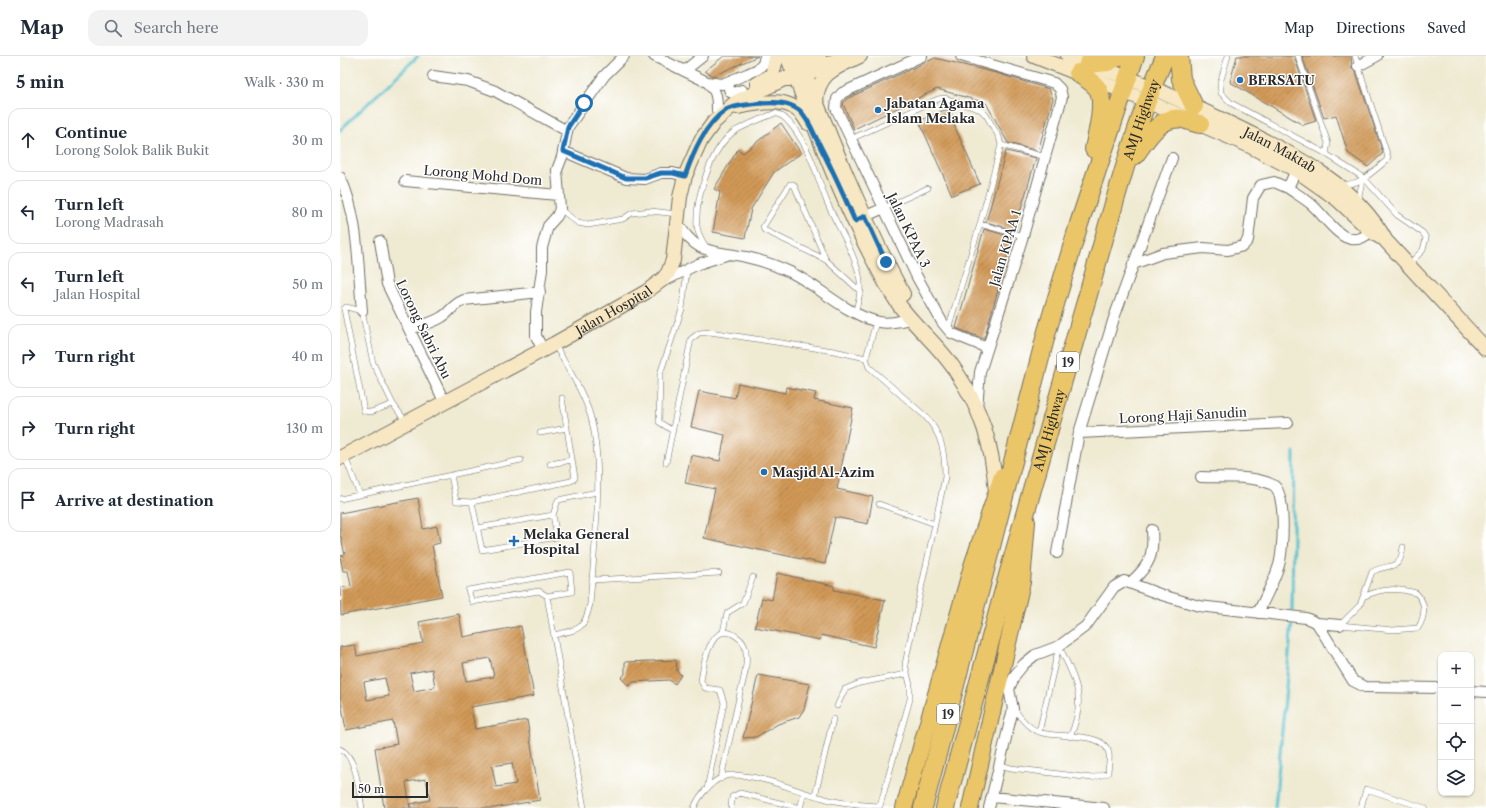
<!DOCTYPE html>
<html lang="en">
<head>
<meta charset="utf-8">
<style>
  :root { --surface:#fff; --page:#f2f2f3; --text:#1f2937; --muted:#747a83; --line:#e0e1e3 }
  body { margin:0; font-family:"Libre Caslon Text",serif; background:var(--page); color:var(--text) }
  .controls { position:absolute; right:12px; bottom:12px; display:grid; overflow:hidden; border-radius:8px; box-shadow:0 1px 3px #0004 }
  .controls button { width:36px; height:36px; display:grid; place-items:center; padding:0; border:0; border-bottom:1px solid var(--line); background:var(--surface); color:var(--text); font:20px sans-serif }
  .scale { position:absolute; left:12px; bottom:10px; width:76px; box-sizing:border-box; padding-left:4px; border:2px solid #2b2b2b; border-top:0; font-size:11px; line-height:14px; white-space:nowrap; color:#2b2b2b; -webkit-text-stroke:3px #fff; paint-order:stroke }
  .stop { position:absolute; width:12px; height:12px; margin:-9px; border:3px solid #1f6fb2; border-radius:50%; background:#fff }
  .stop.end { background:#1f6fb2; border-color:#fff; box-shadow:0 1px 4px #0008 }
  .list { margin:0; padding:0; list-style:none }
  h2 { display:flex; justify-content:space-between; align-items:center; height:52px; margin:0; padding:0 16px; font-size:17px }
  h2 small { font-size:13px; font-weight:400; color:var(--muted) }
  .list li { display:grid; grid-template-columns:26px 1fr auto; gap:12px; align-items:center; box-sizing:border-box; height:64px; margin:0 8px 8px; padding:0 8px; border:1px solid var(--line); border-radius:12px }
  .list b { display:block; font-size:15px; white-space:nowrap }
  .list p { margin:0; font-size:13px; white-space:nowrap; color:var(--muted) }
  .list em { font-size:13px; font-style:normal; color:var(--muted) }
  .icon { flex:none; width:22px; height:22px; fill:none; stroke:currentColor; stroke-width:2; stroke-linecap:round; stroke-linejoin:round }
  .map { position:relative; flex:none; width:1146px; height:752px; overflow:hidden }
  header { display:flex; align-items:center; gap:24px; box-sizing:border-box; height:56px; padding:0 20px; background:var(--surface); border-bottom:1px solid var(--line) }
  header strong { font-size:19px }
  nav { display:flex; gap:22px; margin-inline-start:auto; font-size:14px }
  .search { width:280px; height:36px; background:var(--page); display:flex; align-items:center; gap:10px; box-sizing:border-box; padding:0 14px; border-radius:12px; color:var(--muted); font-size:15px }
  main { display:flex }
  aside { flex:1; background:var(--surface) }
  .map>svg:first-child { display:block }
</style>
</head>
<body>
<header>
<strong>Map</strong>
<div class="search"><svg class="icon" aria-label="search" viewBox="0 0 24 24"><circle cx="10" cy="10" r="6"/><path d="M15 15l6 6"/></svg>Search here</div>
<nav><a>Map</a><a>Directions</a><a>Saved</a></nav>
</header>
<main>
<aside>
<h2>5 min<small>Walk · 330 m</small></h2>
<ul class="list">
<li><svg class="icon" aria-label="ahead" viewBox="0 0 24 24"><path d="M12 20V5M6 11l6-6 6 6"/></svg><div><b>Continue</b><p>Lorong Solok Balik Bukit</p></div><em>30 m</em></li>
<li><svg class="icon" aria-label="left" viewBox="0 0 24 24"><path d="M17 20v-9H6M10 6l-5 5 5 5"/></svg><div><b>Turn left</b><p>Lorong Madrasah</p></div><em>80 m</em></li>
<li><svg class="icon" aria-label="left" viewBox="0 0 24 24"><path d="M17 20v-9H6M10 6l-5 5 5 5"/></svg><div><b>Turn left</b><p>Jalan Hospital</p></div><em>50 m</em></li>
<li><svg class="icon" aria-label="right" viewBox="0 0 24 24"><path d="M7 20v-9h11M14 6l5 5-5 5"/></svg><div><b>Turn right</b></div><em>40 m</em></li>
<li><svg class="icon" aria-label="right" viewBox="0 0 24 24"><path d="M7 20v-9h11M14 6l5 5-5 5"/></svg><div><b>Turn right</b></div><em>130 m</em></li>
<li><svg class="icon" aria-label="arrive" viewBox="0 0 24 24"><path d="M6 21V4h12l-3 4 3 4H6"/></svg><div><b>Arrive at destination</b></div></li>
</ul>
</aside>
<div class="map">
<svg width="1146" height="752" viewBox="0 0 1146 752">
  <defs>
    <pattern id="building-hatch" width="6" height="6" patternUnits="userSpaceOnUse"><rect width="6" height="6" fill="#d19957"/><path d="M-1 1l2-2M0 6l6-6M5 7l2-2" fill="none" stroke="#aa7d48"/></pattern>
  </defs>
  <rect width="100%" height="100%" fill="#fff"/>
  <filter id="ink" filterUnits="userSpaceOnUse"><feTurbulence type="fractalNoise" baseFrequency=".025" numOctaves="2"/><feDisplacementMap in="SourceGraphic" scale="8" xChannelSelector="R" yChannelSelector="G"/><feConvolveMatrix kernelMatrix="1 2 1 2 8 2 1 2 1" color-interpolation-filters="sRGB"/></filter>
  <filter id="wash" filterUnits="userSpaceOnUse"><feTurbulence type="fractalNoise" baseFrequency=".012" numOctaves="4" result="noise"/><feDisplacementMap in="SourceGraphic" scale="16" xChannelSelector="R" yChannelSelector="G"/><feGaussianBlur stdDeviation="0.9" result="paint"/><feColorMatrix in="noise" values="0 0 0 0 0 0 0 0 0 0 0 0 0 0 0 0 0 1.4 0 .05"/><feComposite in="paint" operator="in"/></filter>
  <g filter="url(#wash)">
    <rect width="100%" height="100%" fill="#efead2"/>
    <g fill="none" stroke-linecap="round" stroke-linejoin="round">
      <path stroke="#56c1d0" stroke-width="3" d="M0,74L78,0
        M952,555L954,396
        M935,752L952,565"/>
    </g>
    <g id="blocks">
      <path fill="url(#building-hatch)" fill-rule="evenodd" d="M384,0H418L373,20L365,15Z
        M897,0H954L976,65L963,69L890,26Z
        M962,0H1011L1012,13L1016,16L1043,97L1028,111L1008,97L996,59L984,62Z
        M595,2L656,17L709,33L713,43L698,95L668,87L646,47L597,33L514,73L503,48L506,43Z
        M607,53L640,128L612,139L579,65Z
        M441,67L461,97L434,116L411,153L405,182L373,176L380,136L374,133L398,93L403,97Z
        M666,95L696,102L675,174L646,166Z
        M644,173L673,181L644,283L616,272Z
        M398,327L445,337L446,331L476,337L474,344L513,352L497,433L533,441L528,468L495,461L485,508L364,482L375,433L345,427L351,399L380,405L385,379L351,371L359,335L395,342Z
        M78,442L83,473L97,470L100,487L92,489L102,540L1,559L0,532L11,530L8,515H3L0,500L5,499L1,481H0V457Z
        M437,517L494,530V534L545,544L534,591L481,579L480,584L415,571L422,542L432,544Z
        M119,558L123,581L181,570L194,640L131,651L135,673L187,664L200,744L154,752H71V748L90,744L86,723L66,726L70,752H44L35,692L57,688L53,665L6,674L0,640V591L15,589L17,600L83,587L79,566ZM150,602L154,621L126,625L123,607ZM92,613L95,631L74,635L70,617ZM45,622L49,640L27,644L24,626ZM172,707L176,728L156,731L152,710Z
        M336,604L337,615L341,619L335,628L329,624L293,626L289,630L281,622L285,618V606Z
        M418,619L470,628L464,653L459,661L438,668L416,681L403,682Z"/>
    </g>
  </g>
  <g filter="url(#ink)">
    <use href="#blocks" fill-opacity="0" stroke="#706e65" stroke-width="1"/>
    <g fill="none" stroke-linecap="round" stroke-linejoin="round">
      <g stroke="#706e65" stroke-width="6">
        <path id="lane" d="M888,0L880,27L881,37L891,47L983,96L1024,122L1057,159L1083,177L1086,182L1083,194L1069,208
          M958,0L988,87L986,98
          M511,83L598,43L605,42L641,54L646,59L659,81L661,89L640,168L608,273
          M661,89L706,101
          M1002,128C1020,130 1033,115 1046,105L1048,101L1015,0
          M1020,144L1019,138L1024,122
          M544,152L588,132
          M220,153L238,167L248,169L283,163L292,157L311,155L337,158
          M640,168L683,180
          M367,192C362,185 358,179 357,170C355,143 371,91 395,75C407,68 422,63 435,57C448,59 460,81 466,92C475,109 480,129 487,146C497,170 513,193 519,218C522,233 519,243 515,257
          M486,204L455,131L453,128H450L423,171L424,174L486,204L521,236
          M53,348L31,356L24,355L4,253L6,251L22,255L33,307L53,348L66,366
          M333,375L319,366L320,318L342,253L347,214
          M200,377L227,372
          M5,401L20,439
          M326,407L351,283L359,277L370,276L494,295L526,302
          M210,408L232,404
          M111,419L116,445L132,446L142,494L217,481L213,459L218,444L257,436
          M0,443L181,404
          M132,446L231,425L235,422L222,342
          M539,448L595,468
          M137,472L213,459
          M252,524L379,517
          M207,540L232,536L230,516L128,534L132,546L199,535L207,540L244,752
          M1000,569L1053,574L1078,572C1085,561 1087,547 1076,537C1057,532 1043,532 1025,540
          M1000,569L1020,549L1032,516C1050,506 1060,517 1063,491
          M383,576L387,557L403,547L413,521
          M214,579C239,573 244,575 250,548C254,494 264,417 252,366C246,339 228,313 215,289
          M497,650L505,633L520,627L566,618
          M699,676L719,590C736,625 747,643 730,681
          M0,693C17,700 19,737 22,752
          M660,709L671,712L752,722L768,717C768,711 770,704 769,698C765,674 716,683 699,676C688,672 681,662 674,653
          M367,733L384,647L380,634L365,632L361,625C363,609 371,563 396,580C402,584 406,590 406,597C408,610 403,625 400,637C394,665 387,694 381,723
          M475,740L493,663
          M354,752C359,739 375,720 391,719C422,719 453,734 483,742C498,747 523,749 540,750L570,643V629L565,608L605,421C605,397 602,378 585,360L529,311L526,302L536,266
          M391,752L392,741L400,737L460,752
          M460,752L464,737
          M1021,752L1026,733L1085,752"/>
      </g>
      <g stroke="#706e65" stroke-width="12">
        <path id="street" d="M314,0L367,26C377,35 377,42 377,54
          M582,0L502,37L497,43L496,52L577,221L602,266L611,277L647,292
          M621,0L714,27L720,33L722,41L683,180L640,316L637,352
          M1018,10L1037,0
          M344,15L363,0
          M93,20L128,25L155,35L227,75
          M391,25L388,29L390,36L393,37L402,34
          M367,26L382,28L407,18L418,13L423,8L425,0
          M223,95L286,122L305,123L321,117H333L345,120
          M0,121C19,159 18,213 22,255
          M65,125L218,139
          M948,132C955,137 964,142 971,148C988,162 1006,200 1031,175
          M519,163L544,152
          M337,166C357,200 372,194 406,201C420,204 437,210 450,216C479,230 503,256 535,265C547,269 559,265 571,263
          M40,185L47,228L105,347
          M793,208L823,197L863,192L888,194L903,190L908,184L913,142L921,129L934,126L948,132L956,114
          M324,225L358,208L386,199
          M69,273C80,270 93,267 102,261C112,255 110,250 124,244L200,236
          M203,294L196,280V256L202,214V192L208,170L217,160L220,153L217,114L222,101L228,71L264,20L284,0
          M739,377L948,367
          M861,421C882,422 914,419 933,429C947,436 943,496 939,509C934,526 925,541 918,557
          M717,497L739,377L774,262L832,102
          M791,526C810,509 814,499 812,474
          M977,567L1013,625L1025,631L1101,632
          M669,633L675,619L684,608L695,599L719,590L746,570L774,531L784,525L822,539L859,550L966,562L977,567L1000,569
          M1131,635L1146,636
          M652,741L764,752
          M649,752L673,653L669,633L663,632"/>
      </g>
      <g stroke="#706e65" stroke-width="16">
        <g id="secondary">
          <path d="M447,0C475,70 501,145 537,211C545,226 553,242 564,255C580,275 601,292 615,314C642,354 652,388 656,435"/>
          <path d="M458,0C490,81 522,162 563,238"/>
          <path d="M694,0L783,35L908,89L956,114L997,143L1031,175L1040,181"/>
          <path id="s1" d="M728,0C748,8 768,14 788,22C826,37 862,54 899,72C954,99 1015,128 1046,185L1146,293"/>
          <path d="M453,13L479,0"/>
          <path d="M417,28L432,19L437,0"/>
          <path d="M476,45C478,16 497,11 520,0"/>
          <path d="M397,51C424,46 453,38 468,67"/>
          <path id="s2" d="M0,402L214,288L306,236L323,223L328,217L333,204L340,141L345,120L361,84L374,66L396,46L444,23H456L505,0"/>
        </g>
      </g>
      <g stroke="#706e65" stroke-width="18">
        <path id="primary" d="M564,752L632,510L662,420
          M630,752L682,526L687,466"/>
      </g>
      <g stroke="#706e65" stroke-width="20">
        <g id="highway">
          <path d="M839,0L841,23L854,50"/>
          <path d="M748,8L768,6L780,0"/>
          <path d="M738,17C745,22 753,26 758,33C766,47 757,78 754,93"/>
          <path d="M795,99C806,84 820,59 842,63C848,64 854,67 860,68"/>
          <path d="M583,752L707,275L739,168L795,0"/>
          <path id="s3" d="M605,752C649,587 694,423 742,259C768,172 789,83 825,0"/>
        </g>
      </g>
      <use href="#lane" stroke="#fff" stroke-width="5"/>
      <use href="#street" stroke="#fff" stroke-width="10"/>
      <use href="#secondary" stroke="#f7e8c3" stroke-width="14"/>
      <use href="#primary" stroke="#ebc669" stroke-width="16"/>
      <use href="#highway" stroke="#ebc669" stroke-width="18"/>
    </g>
  </g>
  <g fill="none" stroke-linecap="round" stroke-linejoin="round" filter="url(#ink)">
    <path stroke="#1f6fb2" stroke-width="5" d="M244,47L228,71L223,95L286,122H305L321,117H333L345,120C353,97 365,68 386,54C393,49 416,48 424,47C436,46 449,46 459,54C467,61 472,73 476,82C490,109 503,137 515,165L525,160L546,206"/>
  </g>
  <g fill="#1f6fb2" stroke="#fff" stroke-width="1.5">
    <circle cx="900" cy="24" r="4"/>
    <circle cx="538" cy="54" r="4"/>
    <circle cx="424" cy="416" r="4"/>
    <path d="M172 479h4v4h4v4h-4v4h-4v-4h-4v-4h4z"/>
  </g>
  <g text-anchor="middle" dominant-baseline="central" stroke-width="3" stroke-linejoin="round" paint-order="stroke">
    <g fill="#fff" stroke="#6b6b6b" stroke-width="1">
      <rect x="717" y="296" width="22" height="20" rx="3"/>
      <rect x="597" y="648" width="22" height="20" rx="3"/>
    </g>
    <g font-size="12" font-weight="bold" fill="#2b2b2b">
      <text x="728" y="306">19</text>
      <text x="608" y="658">19</text>
    </g>
    <g font-size="13" font-weight="bold" fill="#2b2b2b" stroke="#fff" text-anchor="start">
      <text x="908" y="24">BERSATU</text>
      <text x="546" y="47">Jabatan Agama<tspan x="546" dy="15">Islam Melaka</tspan></text>
      <text x="432" y="416">Masjid Al-Azim</text>
      <text x="183" y="478">Melaka General<tspan x="183" dy="15">Hospital</tspan></text>
    </g>
    <g font-size="13" fill="#2b2b2b" stroke="#fff">
      <text stroke="none"><textPath href="#s3" startOffset="716">AMJ Highway</textPath></text>
      <text stroke="none"><textPath href="#s1" startOffset="232">Jalan Maktab</textPath></text>
      <text transform="translate(143 119) rotate(5)">Lorong Mohd Dom</text>
      <text transform="translate(569 174) rotate(64)">Jalan KPAA 3</text>
      <text transform="translate(665 192) rotate(-73)">Jalan KPAA 1</text>
      <text stroke="none"><textPath href="#s2" startOffset="311">Jalan Hospital</textPath></text>
      <text transform="translate(84 273) rotate(64)">Lorong Sabri Abu</text>
      <text transform="translate(843 359) rotate(-3)">Lorong Haji Sanudin</text>
      <text stroke="none"><textPath href="#s3" startOffset="392">AMJ Highway</textPath></text>
    </g>
  </g>
</svg>
<div class="controls">
<button>+</button>
<button>−</button>
<button><svg class="icon" aria-label="locate" viewBox="0 0 24 24"><circle cx="12" cy="12" r="6"/><path d="M12 2v4M12 18v4M2 12h4M18 12h4"/></svg></button>
<button><svg class="icon" aria-label="layers" viewBox="0 0 24 24"><path d="M12 4l9 5-9 5-9-5zM3 14l9 5 9-5"/></svg></button>
</div>
<div class="scale">50 m</div>
<div class="stop" style="left:244px;top:47px"></div>
<div class="stop end" style="left:546px;top:206px"></div>
</div>
</main>
</body>
</html>
